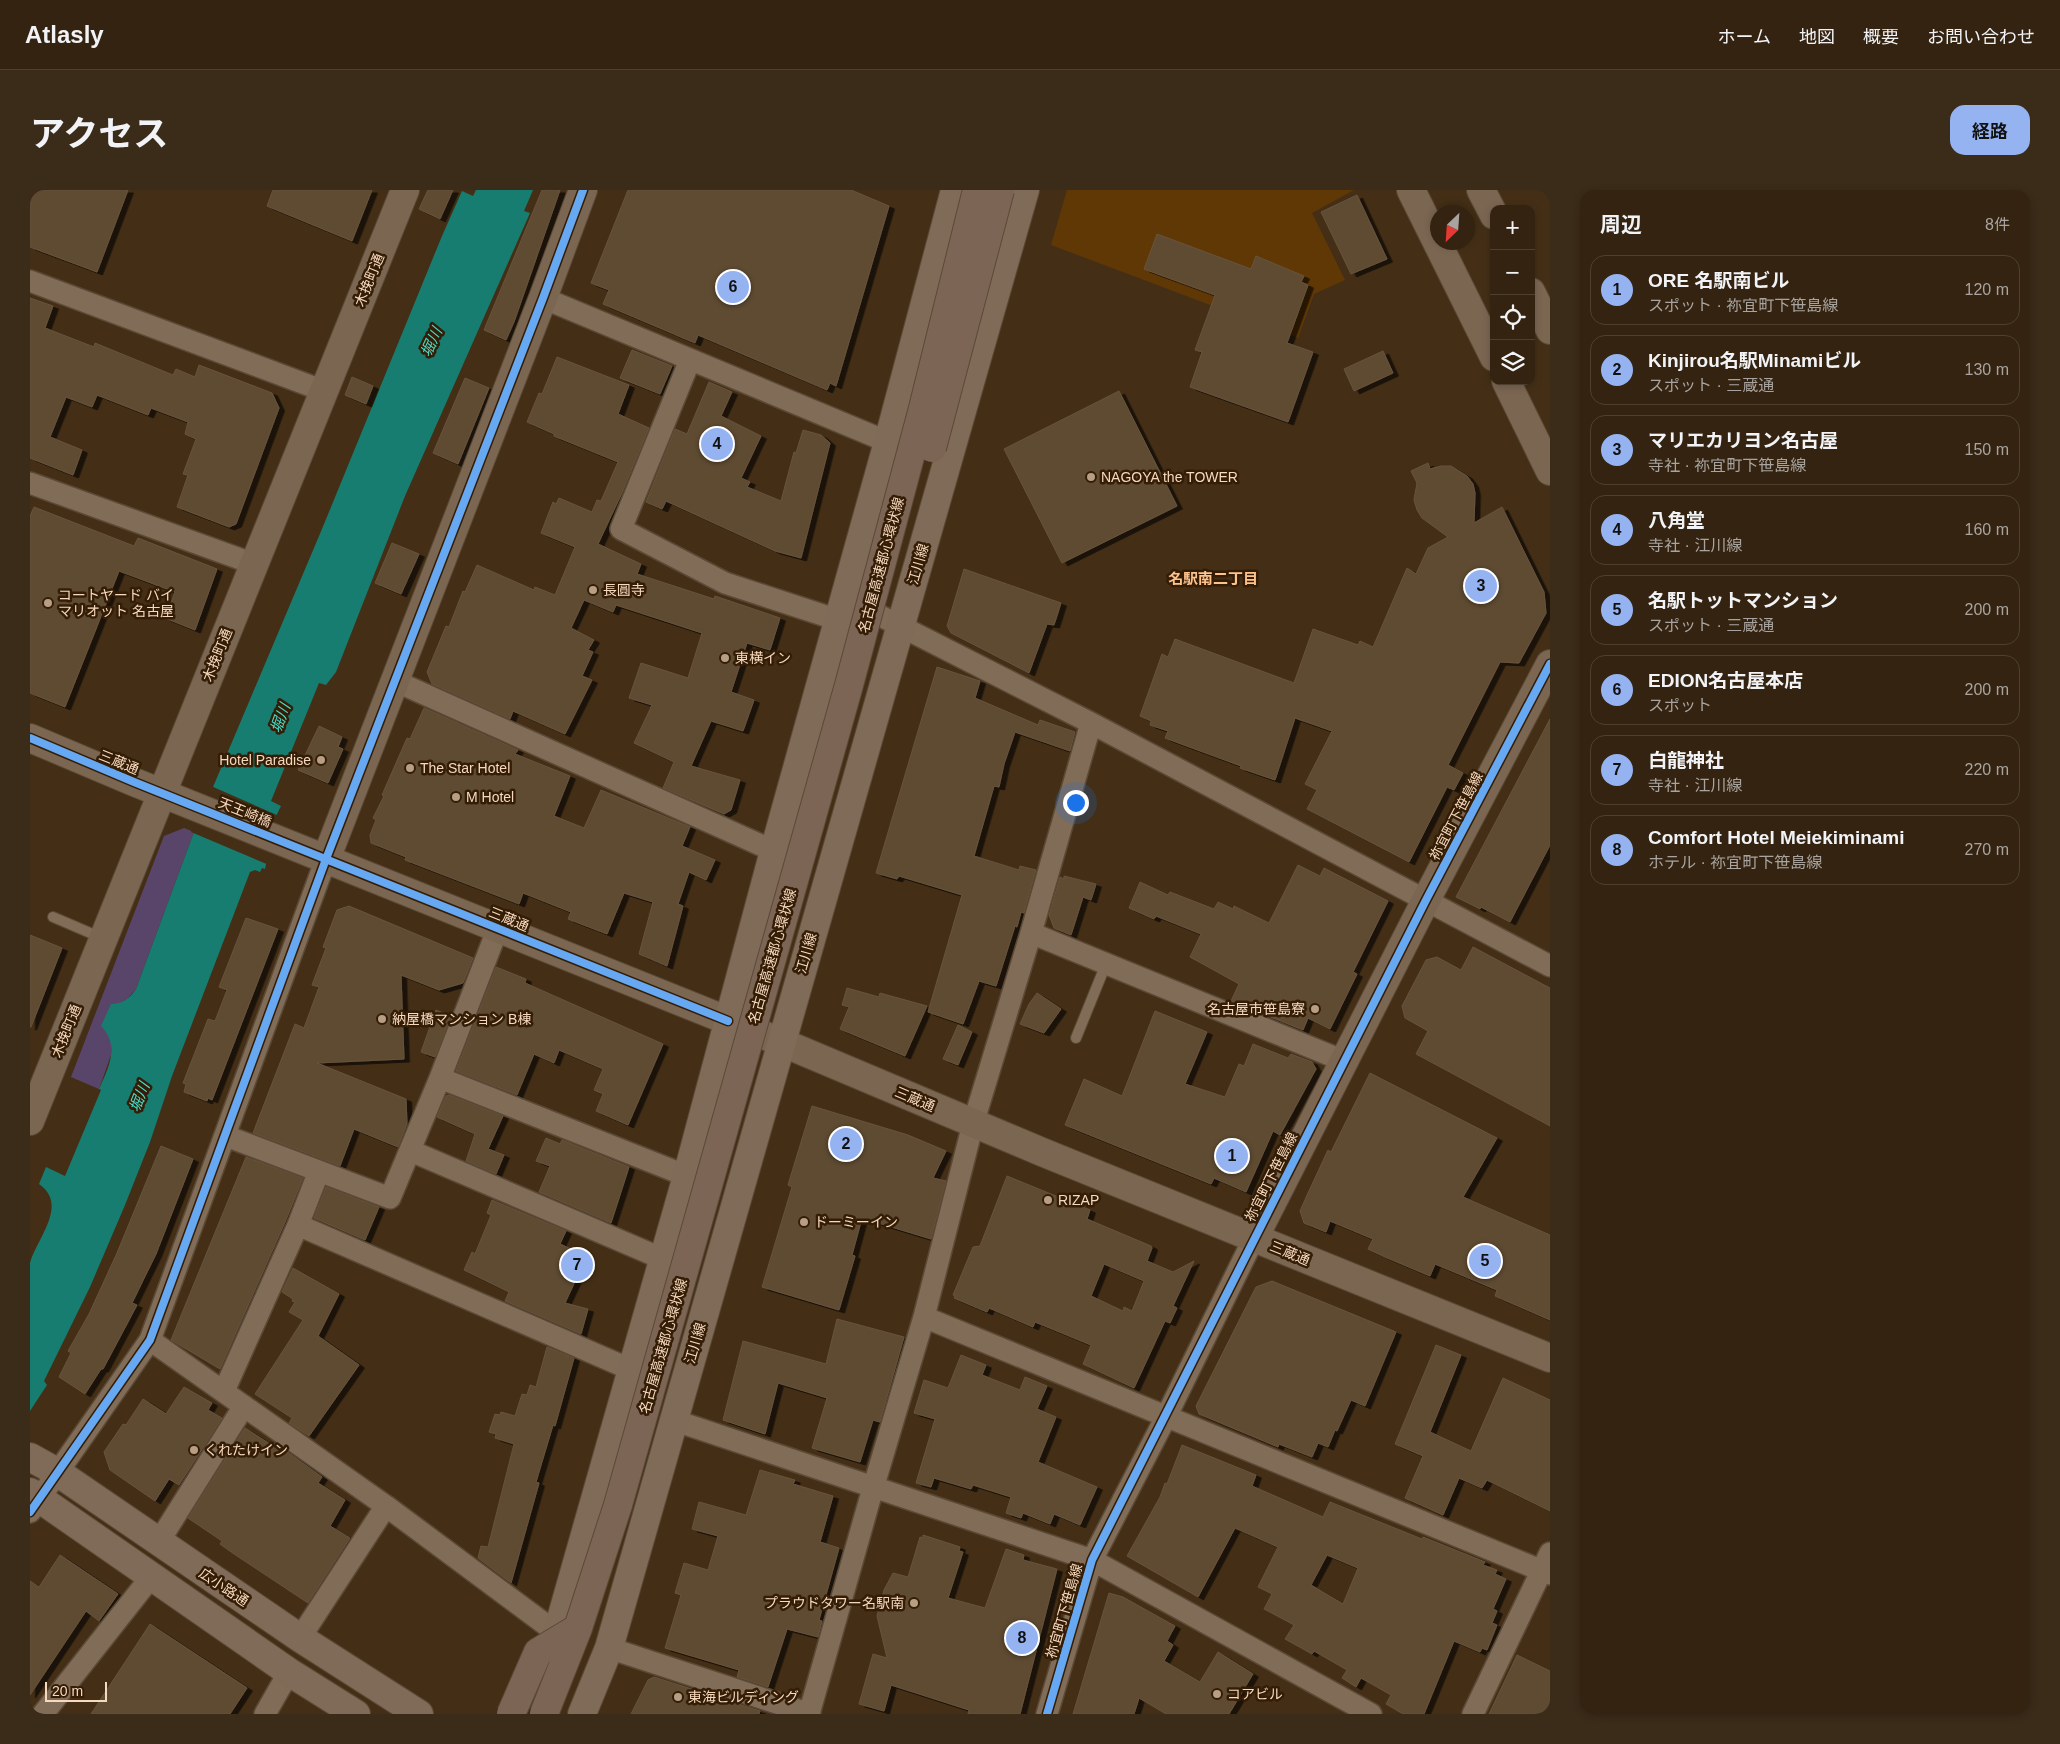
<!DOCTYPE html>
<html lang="ja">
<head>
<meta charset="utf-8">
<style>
  :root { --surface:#332310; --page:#3b2b19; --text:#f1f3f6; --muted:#a9a49f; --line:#4e4030; --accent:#95b2f1 }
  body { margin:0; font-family:Arial,"Noto Sans JP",sans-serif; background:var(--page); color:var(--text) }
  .controls { position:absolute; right:15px; top:15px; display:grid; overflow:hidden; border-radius:10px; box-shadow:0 2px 8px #0003 }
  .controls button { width:45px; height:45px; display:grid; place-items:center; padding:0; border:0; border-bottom:1px solid var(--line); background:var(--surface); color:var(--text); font:25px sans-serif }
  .compass { position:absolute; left:1400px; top:15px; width:45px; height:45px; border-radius:50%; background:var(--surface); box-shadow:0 2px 8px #0003; rotate:205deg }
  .scale { position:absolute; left:15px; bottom:12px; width:62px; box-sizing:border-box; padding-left:5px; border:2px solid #f7d9be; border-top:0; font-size:14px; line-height:18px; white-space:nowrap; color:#f7d9be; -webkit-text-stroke:4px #341d06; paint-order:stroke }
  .you { position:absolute; left:1045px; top:612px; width:18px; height:18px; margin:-12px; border:4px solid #fff; border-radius:50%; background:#1a73e8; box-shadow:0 0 0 8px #1a73e833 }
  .badge { display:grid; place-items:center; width:32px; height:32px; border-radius:50%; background:var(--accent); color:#111; font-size:16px; font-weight:700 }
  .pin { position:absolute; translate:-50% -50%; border:2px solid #fff; box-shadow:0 1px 5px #0006 }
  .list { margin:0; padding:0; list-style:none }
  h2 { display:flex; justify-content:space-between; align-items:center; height:65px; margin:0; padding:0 20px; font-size:21px }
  h2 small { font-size:16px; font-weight:400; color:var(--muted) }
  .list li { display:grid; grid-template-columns:32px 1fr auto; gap:15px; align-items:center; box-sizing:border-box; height:70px; margin:0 10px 10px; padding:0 10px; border:1px solid var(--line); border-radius:15px }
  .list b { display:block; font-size:19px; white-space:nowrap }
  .list p { margin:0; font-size:16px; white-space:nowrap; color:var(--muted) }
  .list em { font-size:16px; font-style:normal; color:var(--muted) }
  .icon { flex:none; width:28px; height:28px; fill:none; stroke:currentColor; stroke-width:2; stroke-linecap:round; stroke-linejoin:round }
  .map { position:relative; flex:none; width:1520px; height:1524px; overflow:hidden; border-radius:15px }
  header { display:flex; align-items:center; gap:30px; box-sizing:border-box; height:70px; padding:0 25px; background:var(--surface); border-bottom:1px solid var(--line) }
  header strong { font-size:24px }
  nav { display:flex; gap:28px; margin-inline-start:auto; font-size:18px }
  .intro { display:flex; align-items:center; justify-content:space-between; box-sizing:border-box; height:120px; padding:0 30px }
  h1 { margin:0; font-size:35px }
  .button { padding:12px 22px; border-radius:15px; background:var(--accent); color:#111; font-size:18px; font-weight:700 }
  main { display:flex; gap:30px; padding:0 30px }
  aside { flex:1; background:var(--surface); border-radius:15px; box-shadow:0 2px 8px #0003 }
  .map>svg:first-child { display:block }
</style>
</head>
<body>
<header>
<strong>Atlasly</strong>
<nav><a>ホーム</a><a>地図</a><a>概要</a><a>お問い合わせ</a></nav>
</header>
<div class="intro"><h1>アクセス</h1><a class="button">経路</a></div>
<main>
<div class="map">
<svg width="1520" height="1524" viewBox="0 0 1520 1524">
  <defs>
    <filter id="shadow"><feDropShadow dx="5.5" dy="3" stdDeviation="0" flood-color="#0009"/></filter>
  </defs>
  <rect width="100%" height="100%" fill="#442f16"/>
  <path fill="#603805" d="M1037,0H1324L1282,23L1315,90L1284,104L1268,148L1021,55Z"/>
  <path fill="#59456a" d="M154,638L164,642L106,799L97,809L88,814L79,843L82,854L81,865L69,899L41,887L134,646Z"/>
  <path fill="#177d70" d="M446,0H503L494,21L500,23L375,306L306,482L296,495L289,493L241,611L251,616L247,624L235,679L232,678L230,682L225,680L220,682L142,886L120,952L95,1015L60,1097L14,1191L17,1195L0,1221C0,1186 0,1150 0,1114C0,1102 0,1085 0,1073C7,1048 39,1015 9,994L16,977L35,986L71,900L69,899C79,877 90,855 71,836L81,814C92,814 100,808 106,799L164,642L292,339L412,46L432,1L443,6Z"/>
  <path fill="#442f16" d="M181,596L249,626L239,675L161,642Z"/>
  <path fill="#5f4b32" stroke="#68533e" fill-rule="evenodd" filter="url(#shadow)" d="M0,0H98L67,82L0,57Z
    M243,0H342L322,51L237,16Z
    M398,0H423L410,29L389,19Z
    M512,0H530L484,132L476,150L454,140Z
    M598,0H821L859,16L806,196L800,193L797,200L668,145L665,153L573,114L579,100L561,93Z
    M1327,5L1357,69L1321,84L1291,22Z
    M1127,44L1221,79L1226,66L1274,86L1271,92L1278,95L1257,153L1283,162L1258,232L1160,197L1172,162L1165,160L1185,105L1114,79Z
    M0,108L23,116L15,138L64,157L65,153L143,185L146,179L165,187L169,175L242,203L249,218L206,334L199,337L147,317L158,285L153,284L166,249L155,244L158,232L121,218L118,225L67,205L62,217L36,207L20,247L52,260L43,285L0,268Z
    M602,160L642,176L630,204L590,188Z
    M1353,161L1363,183L1324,201L1314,179Z
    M527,167L599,195L588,224L619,238L592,303L568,354L611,374L607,384L684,409L685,406L750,428L740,460L717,453L701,502L724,510L713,541L681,531L661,576L710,590L701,620L694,624L633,598L644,572L604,553L622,515L599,508L611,473L658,488L672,443L586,415L583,422L554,410L541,438L564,450L558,460L563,462L552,486L562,490L535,544L483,521L480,529L402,494L397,482L416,436L419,437L433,401L435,402L447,375L504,400L505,397L525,405L545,357L511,343L523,312L526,314L529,308L562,322L567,310L571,311L588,272L524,246V244L497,232L509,203L512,204Z
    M322,187L343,196L336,214L315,205Z
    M435,188L459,198L428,274L403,263Z
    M679,192L702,202L691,226L731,246L711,288L720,292L717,297L751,311L764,262L766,263L773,240L791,245L800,253L771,368L745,361L636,311L632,319L616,312L645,239L657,244Z
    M1089,201L1147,316L1032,373L974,259Z
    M1398,273L1400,279L1411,276H1421L1437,286L1443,294L1445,303L1444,333L1472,317L1514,402L1516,423L1489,473L1470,472L1418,575L1433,583L1424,600L1417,597L1379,672L1277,619L1287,600L1275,594L1302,541L1265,528L1245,590L1210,578L1211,576L1135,548L1138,541L1120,535L1121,531L1110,526L1132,464L1138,467L1145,449L1264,493L1283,439L1328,455L1330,451L1343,457L1377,378L1386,384L1398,358L1418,347L1392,328L1387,320L1384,310L1387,293L1381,281Z
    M4,317L104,356L108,348L187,379L165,440L135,428L145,402L89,381L35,517L0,503V326Z
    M362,353L389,364L371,404L345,393Z
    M934,379L1031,413L1024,435L1017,434L999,483L921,443L917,436Z
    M907,477L950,491L945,508L1008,535L1010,530L1045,542L1040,561L985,542L974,574L969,597L964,596L944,666L989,680L990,676L1006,680L994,723L991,722L987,737L985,736L966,796L949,791L933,834L898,822L932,705L869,686L867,689L846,683Z
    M394,518L488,560L485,564L540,586L524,626L554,638L571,600L660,637L652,656L685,670L676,690L659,682L648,714L653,716L637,776L609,764L623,712L594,703L577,744L538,729L541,722L493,703L489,714L375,670L376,667L341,653L340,645L346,630L343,628L354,606L352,605L377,548L380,549Z
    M1520,529V655L1480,732L1451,717L1450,719L1426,707Z
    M289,536L312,547L308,557L313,559L298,593L268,580Z
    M1268,675L1290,686L1294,678L1358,711L1323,782L1327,784L1300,839L1278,828L1273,840L1201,811L1209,794L1160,767L1171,744L1126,726L1124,729L1099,718L1110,692L1138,705L1140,702L1184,719L1188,712L1203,719L1204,716L1239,733Z
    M1034,686L1066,694L1061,710L1053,707L1041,745L1024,738L1019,725L1030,687L1034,689Z
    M319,716L443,768L433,793L409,800L371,785L374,869L287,873L376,909L377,934L368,957L324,939L310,976L223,943L265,834L274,838L289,797L282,795L296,758L293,757L307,720Z
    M216,728L248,739L182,910L178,908L177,911L154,902L156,894L153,893L178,829L185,831L197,800L189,797Z
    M0,745L32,758L1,837H0Z
    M1443,757L1520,798V936L1386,864L1398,841L1375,828L1372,816L1396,770L1407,767L1431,780Z
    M466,777L496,789L495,793L633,854L598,935L566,921L573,904L564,900L573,879L529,860L524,873L504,864L487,905L426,881Z
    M817,798L849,807L850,803L897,816L875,866L810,839L819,817L812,815Z
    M1007,803L1031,819L1014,843L990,834L999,814Z
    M406,820L421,826L405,867L391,862Z
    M1125,821L1177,842L1155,894L1195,907L1209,874L1214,876L1223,854L1258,868L1261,864L1282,872L1286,879L1250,945L1243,941L1216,1002L1184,988L1181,994L1035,935L1054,889L1092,906Z
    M928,835L942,842L928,875L913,869Z
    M1340,883L1467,948L1433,1007L1520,1045V1130L1465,1106L1467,1100L1405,1074L1400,1086L1355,1067L1338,1059L1343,1049L1300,1031L1296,1042L1274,1033L1270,1021L1278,1003L1298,960L1301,962Z
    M419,905L473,926L458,959L474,965L466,984L436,971L445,944L407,927L416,906Z
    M782,916L878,945L916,961L903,988L916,991L901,1049L832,1028L822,1065L825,1066L809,1120L732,1097L762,997L758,995Z
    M516,948L530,954L532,950L599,977L581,1033L509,1002L520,976L506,971Z
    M131,956L163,969L126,1064L102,1113L107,1115L73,1179H71L55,1204L29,1187L41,1163L38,1161L59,1124L87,1063Z
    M216,967L273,988L256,1030L190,1179L141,1150Z
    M977,986L1060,1020L1057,1029L1121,1056L1122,1058L1117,1071L1143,1082L1164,1071L1143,1116L1147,1118L1140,1133L1135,1131L1104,1198L1053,1174L1061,1155L1005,1132L1003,1137L959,1118L957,1122L924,1108L925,1106L923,1105L943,1057L950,1056ZM1074,1074L1114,1091L1102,1121L1094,1117L1093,1121L1061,1106Z
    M296,997L349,1017L335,1050L284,1028Z
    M462,1010L536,1041L530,1054L552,1064L551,1068L555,1070L535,1113L558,1119L551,1144L475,1111L479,1102L434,1080L442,1062L445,1064L461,1025L457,1023Z
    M263,1078L309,1104L288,1146L329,1175L279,1246L259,1233L262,1228L225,1204L273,1130L259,1122L265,1112L262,1111L263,1109L252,1102Z
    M1242,1091L1366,1142L1335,1216L1321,1210L1307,1241L1305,1240L1298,1257L1288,1253L1282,1267L1249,1254L1248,1257L1169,1224L1166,1216L1226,1097Z
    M807,1129L874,1147L850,1232L843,1230L830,1272L782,1258L797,1208L748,1193L735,1244L693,1230L713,1151L796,1174Z
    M1406,1155L1431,1165L1400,1242L1441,1261L1473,1188L1520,1210V1321L1457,1290L1452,1298L1429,1288L1413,1325L1375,1308L1393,1266L1365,1254Z
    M517,1157L544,1168L525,1236L523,1235L506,1292L509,1293L481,1393L448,1368L451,1356L458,1357L484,1254L465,1248L466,1244L459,1242L465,1224L470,1225L471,1222L485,1226L492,1204L497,1205L500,1195L506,1197Z
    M931,1165L956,1175L952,1185L990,1200L995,1187L1017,1196L1007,1219L1026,1227L1008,1272L1067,1297L1050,1335L1024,1324L1020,1334L993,1323L991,1328L976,1323L981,1307L943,1295L941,1299L904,1288L901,1297L886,1293L905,1229L884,1223L894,1190L918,1198Z
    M154,1197L182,1213L178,1220L192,1228L149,1295L139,1289L125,1311L80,1280L74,1262L93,1234L96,1235L113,1209L136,1224Z
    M215,1238L243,1256L245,1253L292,1287L288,1293L315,1310L300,1336L320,1348L278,1413L204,1364L190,1354L192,1351L158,1328Z
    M1152,1255L1226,1285L1222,1296L1293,1327L1300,1312L1392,1349L1393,1347L1455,1372L1453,1375L1467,1380L1465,1384L1476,1389L1463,1419L1467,1421L1462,1433L1467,1435L1457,1460L1452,1458L1450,1462L1424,1451L1394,1524H1373L1356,1514L1361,1505L1331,1488L1326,1497L1312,1488L1317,1480L1284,1461L1282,1464L1255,1449L1264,1435L1234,1419L1242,1404L1228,1397L1248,1357L1205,1338L1168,1407L1097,1366L1130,1307L1135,1293L1137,1294ZM1297,1365L1328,1378L1313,1414L1281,1395Z
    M730,1280L765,1290L763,1294L803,1306L790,1352L809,1358L789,1430L792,1431L788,1447L757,1439L738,1497L707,1487L709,1480L635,1458L651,1405L645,1403L654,1373L678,1380L688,1346L662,1339L669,1312L716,1325Z
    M893,1345L930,1357L929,1361L933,1362L918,1408L955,1418L976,1359L994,1365L993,1370L1027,1379L990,1524H938L939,1520L861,1495L854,1521L829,1514L843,1464L857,1468L847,1426L854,1400L863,1383L878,1387L890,1347L893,1348Z
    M30,1365L88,1404L69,1431L56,1421L0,1505V1391L9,1397Z
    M1079,1403L1093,1407L1145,1436L1137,1451L1143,1455L1134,1471L1170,1492L1188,1462L1223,1484L1199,1524H1136L1109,1508L1104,1524H1043Z
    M120,1434L217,1498L200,1524H61Z
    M1487,1465L1520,1481V1524H1459Z
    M624,1487L730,1521L729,1524H601L618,1490Z"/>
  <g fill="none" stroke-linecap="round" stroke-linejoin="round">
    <g stroke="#5a4936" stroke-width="12">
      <path id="lane" d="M23,727L72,748
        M1046,848L1076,774"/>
    </g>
    <g stroke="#5a4936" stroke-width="24">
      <path id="street" d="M0,91L294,201
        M513,108L858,252
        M660,170L591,339L695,393L808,430
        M0,293L224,374
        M827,414L1061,533L1520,776
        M365,491L744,661
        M1001,743L1314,871
        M410,888L657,986
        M196,946L360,1008L410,888L468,738
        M381,961L633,1069
        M268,1035L602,1180
        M894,1127L1520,1384
        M120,1150L356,1316L527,1443
        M194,1201L268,1035L289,981
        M643,1230L1062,1370L1341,1524
        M0,1322L120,1150L296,669
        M128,1353L214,1216
        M270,1448L356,1316
        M579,1458L780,1524
        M13,1524L121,1387
        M235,1524L259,1482
        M779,1524L839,1312L894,1127L943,934L1001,743L1061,533
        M1017,1524L1062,1370L1137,1225L1224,1048
        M1443,1524L1520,1363"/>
    </g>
    <g stroke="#5a4936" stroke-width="30">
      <path id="secondary" d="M1381,0L1464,167
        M1451,0L1464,25
        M1501,102L1520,140
        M1476,191L1520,281
        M0,548L104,592L751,852L1012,962L1520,1168
        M296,669L513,108L553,0
        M0,931L375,0
        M1224,1048L1396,710L1520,474"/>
    </g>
    <g stroke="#5a4936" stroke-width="30">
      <path id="primary" d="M0,1267L27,1282L270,1448L389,1524
        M0,1302L259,1482L326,1524
        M517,1467L527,1443L657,986L744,661L858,252L925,0
        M552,1524L579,1458L995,0"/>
    </g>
    <use href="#lane" stroke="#806c57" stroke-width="10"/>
    <use href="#street" stroke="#806c57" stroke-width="21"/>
    <use href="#secondary" stroke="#7b6652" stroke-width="28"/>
    <use href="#primary" stroke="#806a58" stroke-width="28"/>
    <g stroke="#5a4936" stroke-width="30" stroke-linecap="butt">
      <path id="highway-bridge" d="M902,258L970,0
        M481,1524L508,1462L548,1438
        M514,1524L548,1438L588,1315L819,495L892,222L947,0"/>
    </g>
    <use href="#highway-bridge" stroke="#7c6555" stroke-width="28"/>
    <g stroke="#341d06" stroke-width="11">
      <path id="cycleway" d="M0,548L104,592L698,831
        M0,1322L120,1150L296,669L513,108L553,0
        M1017,1524L1062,1370L1396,710L1520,474"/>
    </g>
    <use href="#cycleway" stroke="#66a8f1" stroke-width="8"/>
  </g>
  <g fill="#b89e83" stroke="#341d06" stroke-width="2">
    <circle cx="1061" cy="287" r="5"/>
    <circle cx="563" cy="400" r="5"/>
    <circle cx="18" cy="413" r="5"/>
    <circle cx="695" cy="468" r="5"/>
    <circle cx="291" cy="570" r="5"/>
    <circle cx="380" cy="578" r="5"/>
    <circle cx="426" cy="607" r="5"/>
    <circle cx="1285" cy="819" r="5"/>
    <circle cx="352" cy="829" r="5"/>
    <circle cx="1018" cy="1010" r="5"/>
    <circle cx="774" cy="1032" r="5"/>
    <circle cx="164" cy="1260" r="5"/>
    <circle cx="884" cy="1413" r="5"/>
    <circle cx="1187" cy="1504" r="5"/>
    <circle cx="648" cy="1507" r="5"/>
  </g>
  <g text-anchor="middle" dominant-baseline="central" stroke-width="5" stroke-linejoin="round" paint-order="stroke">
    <g font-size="14" fill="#f7d9be" stroke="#341d06">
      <text transform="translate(339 90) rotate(-68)">木挽町通</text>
      <text transform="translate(888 374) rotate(-74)">江川線</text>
      <text transform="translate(851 375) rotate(-75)">名古屋高速都心環状線</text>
      <text transform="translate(187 465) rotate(-68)">木挽町通</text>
      <text transform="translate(89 572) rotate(22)">三蔵通</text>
      <text transform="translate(215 622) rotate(22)">天王崎橋</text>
      <text transform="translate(1426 626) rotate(-62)">祢宜町下笹島線</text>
      <text transform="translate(479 729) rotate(22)">三蔵通</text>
      <text transform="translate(776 763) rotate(-74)">江川線</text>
      <text transform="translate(742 766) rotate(-74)">名古屋高速都心環状線</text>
      <text transform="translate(36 841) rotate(-68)">木挽町通</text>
      <text transform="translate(885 909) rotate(23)">三蔵通</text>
      <text transform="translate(1241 987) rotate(-63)">祢宜町下笹島線</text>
      <text transform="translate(1260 1063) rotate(22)">三蔵通</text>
      <text transform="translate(665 1153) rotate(-74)">江川線</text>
      <text transform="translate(633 1156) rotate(-74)">名古屋高速都心環状線</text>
      <text transform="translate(194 1397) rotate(34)">広小路通</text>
      <text transform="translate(1034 1421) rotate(-74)">祢宜町下笹島線</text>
    </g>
    <g font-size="14" fill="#f7d9be" stroke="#341d06" text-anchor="start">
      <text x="1071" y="287">NAGOYA the TOWER</text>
      <text x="573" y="400">長圓寺</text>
      <text x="28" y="405">コートヤード バイ<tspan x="28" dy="16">マリオット 名古屋</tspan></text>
      <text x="705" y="468">東横イン</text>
      <text x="281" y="570" text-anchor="end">Hotel Paradise</text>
      <text x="390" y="578">The Star Hotel</text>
      <text x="436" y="607">M Hotel</text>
      <text x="1275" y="819" text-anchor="end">名古屋市笹島寮</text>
      <text x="362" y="829">納屋橋マンション B棟</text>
      <text x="1028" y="1010">RIZAP</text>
      <text x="784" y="1032">ドーミーイン</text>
      <text x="174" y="1260">くれたけイン</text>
      <text x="874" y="1413" text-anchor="end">プラウドタワー名駅南</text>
      <text x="1197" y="1504">コアビル</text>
      <text x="658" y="1507">東海ビルディング</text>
    </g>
    <g font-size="15" font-style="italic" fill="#4adbc9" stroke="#341d06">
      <text transform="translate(401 152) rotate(-65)">堀川</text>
      <text transform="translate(250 528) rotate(-70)">堀川</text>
      <text transform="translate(109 907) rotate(-68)">堀川</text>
    </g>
    <g font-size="15" font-weight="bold" fill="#fec28b" stroke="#341d06">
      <text x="1183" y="388">名駅南二丁目</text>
    </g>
  </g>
</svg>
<div class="controls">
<button>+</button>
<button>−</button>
<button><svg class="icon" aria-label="locate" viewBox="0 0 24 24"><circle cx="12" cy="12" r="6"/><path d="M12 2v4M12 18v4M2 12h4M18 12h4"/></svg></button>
<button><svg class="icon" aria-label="layers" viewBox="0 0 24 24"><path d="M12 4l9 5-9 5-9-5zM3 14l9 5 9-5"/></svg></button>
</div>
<svg class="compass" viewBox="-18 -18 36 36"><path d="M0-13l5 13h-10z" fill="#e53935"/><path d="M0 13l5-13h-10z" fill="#a9a49f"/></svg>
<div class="scale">20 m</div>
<div class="you"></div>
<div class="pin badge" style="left:1202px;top:966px">1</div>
<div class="pin badge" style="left:816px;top:954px">2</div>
<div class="pin badge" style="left:1451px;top:396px">3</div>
<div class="pin badge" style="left:687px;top:254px">4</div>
<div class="pin badge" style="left:1455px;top:1071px">5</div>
<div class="pin badge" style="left:703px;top:97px">6</div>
<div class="pin badge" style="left:547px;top:1075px">7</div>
<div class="pin badge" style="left:992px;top:1448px">8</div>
</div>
<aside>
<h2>周辺<small>8件</small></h2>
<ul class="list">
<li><span class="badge">1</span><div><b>ORE 名駅南ビル</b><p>スポット · 祢宜町下笹島線</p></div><em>120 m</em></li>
<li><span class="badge">2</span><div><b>Kinjirou名駅Minamiビル</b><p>スポット · 三蔵通</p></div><em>130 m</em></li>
<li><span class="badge">3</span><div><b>マリエカリヨン名古屋</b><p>寺社 · 祢宜町下笹島線</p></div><em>150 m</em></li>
<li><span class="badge">4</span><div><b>八角堂</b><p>寺社 · 江川線</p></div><em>160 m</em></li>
<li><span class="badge">5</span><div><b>名駅トットマンション</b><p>スポット · 三蔵通</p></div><em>200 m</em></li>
<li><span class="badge">6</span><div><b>EDION名古屋本店</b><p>スポット</p></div><em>200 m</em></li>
<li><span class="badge">7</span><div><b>白龍神社</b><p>寺社 · 江川線</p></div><em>220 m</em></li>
<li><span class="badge">8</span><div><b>Comfort Hotel Meiekiminami</b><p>ホテル · 祢宜町下笹島線</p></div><em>270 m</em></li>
</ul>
</aside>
</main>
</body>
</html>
